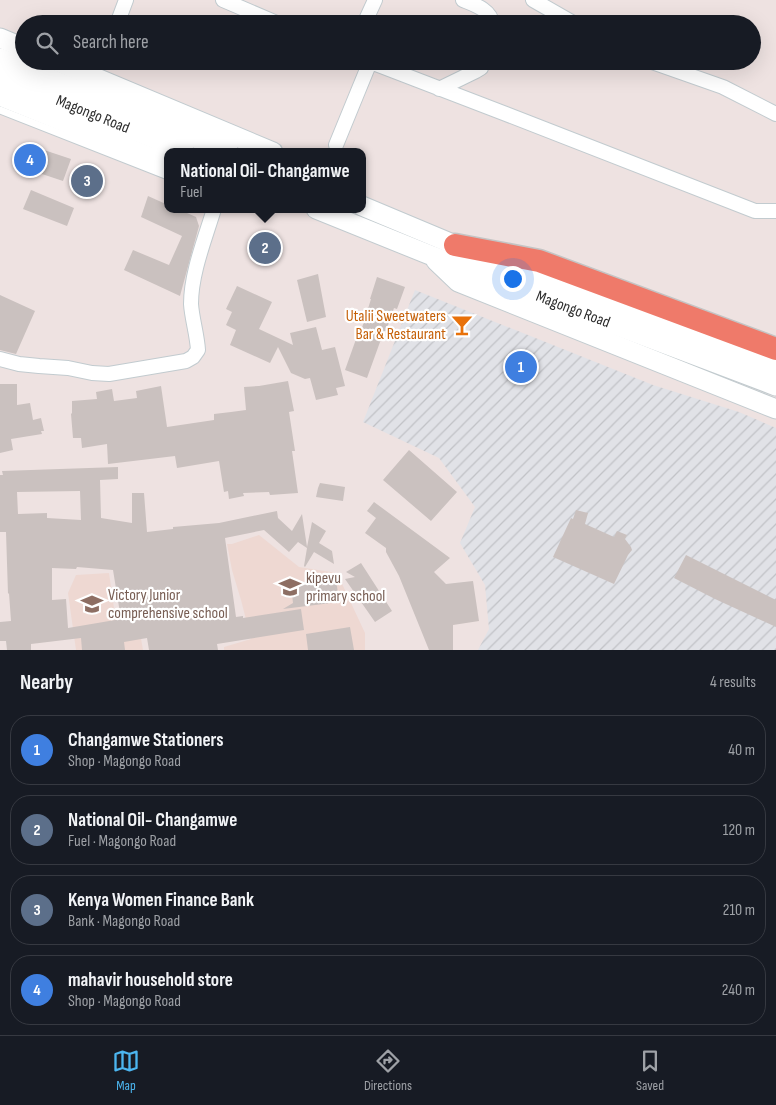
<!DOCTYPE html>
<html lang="en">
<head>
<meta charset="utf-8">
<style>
  :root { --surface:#171b24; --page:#20242c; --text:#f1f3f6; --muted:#9ea1a6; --line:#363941; --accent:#4cb6f0 }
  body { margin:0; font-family:"Sofia Sans Condensed",sans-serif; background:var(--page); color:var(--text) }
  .you { position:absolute; left:512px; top:278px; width:18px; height:18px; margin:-12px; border:4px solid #fff; border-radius:50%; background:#1a73e8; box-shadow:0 0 0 8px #1a73e833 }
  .badge { display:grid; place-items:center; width:32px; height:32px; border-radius:50%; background:var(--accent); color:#fff; font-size:16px; font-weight:700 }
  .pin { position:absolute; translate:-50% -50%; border:2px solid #fff; box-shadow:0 1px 5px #0006 }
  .popup { position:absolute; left:164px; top:148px; width:202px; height:65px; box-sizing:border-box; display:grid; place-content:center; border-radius:10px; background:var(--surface); filter:drop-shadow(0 1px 4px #0005); font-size:16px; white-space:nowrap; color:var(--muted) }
  .popup b { font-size:19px; color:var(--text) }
  .popup::after { content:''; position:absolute; left:50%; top:100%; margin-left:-10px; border:10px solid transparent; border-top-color:var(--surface) }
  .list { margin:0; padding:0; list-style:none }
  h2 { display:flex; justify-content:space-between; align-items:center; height:65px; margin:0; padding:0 20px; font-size:21px }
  h2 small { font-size:16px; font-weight:400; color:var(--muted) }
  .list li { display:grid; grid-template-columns:32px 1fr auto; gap:15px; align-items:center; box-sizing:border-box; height:70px; margin:0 10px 10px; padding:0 10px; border:1px solid var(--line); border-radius:20px }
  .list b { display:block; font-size:19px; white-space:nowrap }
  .list p { margin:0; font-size:16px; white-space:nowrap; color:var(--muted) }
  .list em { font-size:16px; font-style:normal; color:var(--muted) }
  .icon { flex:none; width:28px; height:28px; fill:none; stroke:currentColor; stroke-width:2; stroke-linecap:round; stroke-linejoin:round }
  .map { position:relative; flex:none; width:776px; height:650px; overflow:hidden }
  .search { position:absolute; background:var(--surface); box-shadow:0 5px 20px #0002; left:15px; right:15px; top:15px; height:55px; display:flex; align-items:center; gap:12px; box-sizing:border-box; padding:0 18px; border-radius:28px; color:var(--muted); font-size:19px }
  .sheet { height:385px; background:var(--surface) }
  nav { display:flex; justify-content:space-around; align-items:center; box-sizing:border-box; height:70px; border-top:1px solid var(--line); background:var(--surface); font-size:14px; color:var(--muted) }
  nav a { display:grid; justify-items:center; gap:2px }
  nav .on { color:var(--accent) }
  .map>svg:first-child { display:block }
</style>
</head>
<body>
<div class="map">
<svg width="776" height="650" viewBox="0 0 776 650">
  <defs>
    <pattern id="industrial-furrows" width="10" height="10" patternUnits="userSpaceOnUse" patternTransform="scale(1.25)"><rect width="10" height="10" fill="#e1e2e7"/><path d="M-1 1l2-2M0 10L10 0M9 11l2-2" fill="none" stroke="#c1c2c6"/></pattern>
  </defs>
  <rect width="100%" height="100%" fill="#eee2e1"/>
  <path fill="url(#industrial-furrows)" d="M415,290L653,385L739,412L776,428V650H478L489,629L485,585L460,543L475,507L439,458L363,422Z"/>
  <path fill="#eed8d2" d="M259,535L299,567L337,573L365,633V650H224V647L251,639L241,600L232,570L227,544H232Z
    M109,573L115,615H137L143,650H76L68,593L76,575Z"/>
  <path fill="#cac1bf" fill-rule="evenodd" d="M26,144L71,159L63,181L18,166Z
    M31,190L74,208L67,226L23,209Z
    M148,196L168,205V209H178L196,217L199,226L180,296L124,270L133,250L169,265L182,236L141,217Z
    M261,241L276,244L272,259L257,255Z
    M318,274L326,317L307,322L297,280Z
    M377,277L405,287L397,309L394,308L386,331H384L367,378L345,370L360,328H362L371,299H370Z
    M237,286L272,302L259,329L293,345L290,333L316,327L322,350L335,347L345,386L336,388L338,395L316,400L310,378L305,379L291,373L278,347L270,363L230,345L236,330L226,325L232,312L226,309Z
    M0,295L35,311L16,354L0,350Z
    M288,381L294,411L289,412L295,451H292L298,493L270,495L269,492L243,493L244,496L229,499L228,491L224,492L219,461L177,468L175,456L108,464L107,444L82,448L81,438H73L71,414L72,413V401L97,399L96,392L112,389L114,401L137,398L136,391L161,386L167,427L214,420V414L231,412L246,410L244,387L259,386Z
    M0,384H17V405L30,403L33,420L41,418L44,431H41L42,434L11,439L13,450L0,453Z
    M409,450L457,492L431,521L383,480Z
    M118,467V479L100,480L101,518L132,523V493H144L147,532L173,529V527L219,523L277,511L278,518L292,531L302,514L307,547L312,522L326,531L319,543L332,551L334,564L314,552L305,567L304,566L307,548L298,542L289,552L264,530L225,538L236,617L243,616V618L301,609L304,630L217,644L218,650H149L147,638L124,642L125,650H82L81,638L31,644V650H7L6,641H0V622L11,621L9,593L8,594L6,532H0V475H3L2,471ZM80,491L81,520L47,518V513L18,514L17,492ZM77,567L113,570L121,619L68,628L66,599L52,600V568L76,569Z
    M320,483L345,487L343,501L316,497L318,488Z
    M374,502L450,558L434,572L446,584L473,581L479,621L453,625V650H429L399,576L386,552V548L365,533L376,518L367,511Z
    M576,510L588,513L585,524L614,537L617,531L627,535L625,539L631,547L632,550L628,555L614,584L553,557L571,518L573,519Z
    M686,555L776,600V627L715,599L674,578Z
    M361,563L392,611L375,622L345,579L355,577L346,572Z
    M336,578L339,602L283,609L293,603L291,585L325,581L322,586Z
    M350,627L354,650H308L306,634Z"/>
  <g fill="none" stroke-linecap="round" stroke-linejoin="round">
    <g stroke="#c2cbcf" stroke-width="9">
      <path id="service" d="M0,110L168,176"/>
    </g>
    <g stroke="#c2cbcf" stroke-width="16">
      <path id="minor" d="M223,0L279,24
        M463,0C473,4 492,10 492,24
        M533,0L575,24
        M117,24L126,0
        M364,24L375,0
        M368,61L506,114L755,211H776
        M649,61L723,87L776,114
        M439,89L476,71L481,68L483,61
        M336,145L370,62
        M0,359L19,364L39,366L68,368L92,373L109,374L186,361L193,357L198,350C197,334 192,319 191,304C191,273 205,239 214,209"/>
    </g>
    <g stroke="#c2cbcf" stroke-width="21">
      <g id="secondary">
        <path d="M0,38L24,48"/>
        <path d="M0,58L229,152"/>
        <path d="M56,61L273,152"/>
        <path id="s1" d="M0,77L155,139L185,152"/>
        <path d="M0,96L168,164"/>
        <path d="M362,206L455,245L768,367L776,369"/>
        <path id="s2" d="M316,209L430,255L776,386"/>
        <path d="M436,261L458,282L776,409"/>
      </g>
    </g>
    <g stroke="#c4c4c4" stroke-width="25">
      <path id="trunk" d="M455,245L539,261L776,349"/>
    </g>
    <use href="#service" stroke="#fff" stroke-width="7"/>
    <use href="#minor" stroke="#fff" stroke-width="14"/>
    <use href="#secondary" stroke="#fff" stroke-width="19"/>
    <use href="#trunk" stroke="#ef7a6a" stroke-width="22"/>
  </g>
  <defs>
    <g id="bar-bare" transform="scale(1.725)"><path d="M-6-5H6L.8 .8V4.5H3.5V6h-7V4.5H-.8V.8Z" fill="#e8710a" stroke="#fff" stroke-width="2.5" paint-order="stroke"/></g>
    <g id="school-bare" transform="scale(1.725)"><path d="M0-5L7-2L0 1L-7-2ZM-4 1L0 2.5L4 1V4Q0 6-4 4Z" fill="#8d6e63" stroke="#fff" stroke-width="2.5" paint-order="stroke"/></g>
  </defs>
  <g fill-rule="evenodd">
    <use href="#bar-bare" x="462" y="325"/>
    <use href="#school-bare" x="290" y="587"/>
    <use href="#school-bare" x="92" y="604"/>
  </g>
  <g text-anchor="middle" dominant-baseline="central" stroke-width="4.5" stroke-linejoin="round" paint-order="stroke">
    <g font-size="16" fill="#2d2d2d" stroke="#fff">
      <text stroke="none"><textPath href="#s1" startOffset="100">Magongo Road</textPath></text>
      <text stroke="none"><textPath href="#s2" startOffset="276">Magongo Road</textPath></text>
    </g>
    <g font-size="16" fill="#c56008" stroke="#fff" text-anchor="end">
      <text x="446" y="316">Utalii Sweetwaters<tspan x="446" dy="18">Bar &amp; Restaurant</tspan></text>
    </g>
    <g font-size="16" fill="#785e54" stroke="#fff" text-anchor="start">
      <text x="306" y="578">kipevu<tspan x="306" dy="18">primary school</tspan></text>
      <text x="108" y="595">Victory Junior<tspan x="108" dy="18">comprehensive school</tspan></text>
    </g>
  </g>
</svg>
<div class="you"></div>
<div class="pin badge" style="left:521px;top:367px;background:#3f7fe0">1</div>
<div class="pin badge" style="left:265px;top:248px;background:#5c6f8a">2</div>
<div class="popup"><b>National Oil- Changamwe</b>Fuel</div>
<div class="pin badge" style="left:87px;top:181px;background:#5c6f8a">3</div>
<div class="pin badge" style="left:30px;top:160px;background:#3f7fe0">4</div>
<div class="search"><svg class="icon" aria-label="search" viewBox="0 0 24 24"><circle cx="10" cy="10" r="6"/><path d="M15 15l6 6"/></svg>Search here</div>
</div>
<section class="sheet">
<h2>Nearby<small>4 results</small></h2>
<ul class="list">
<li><span class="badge" style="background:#3f7fe0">1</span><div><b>Changamwe Stationers</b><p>Shop · Magongo Road</p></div><em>40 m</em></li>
<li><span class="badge" style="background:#5c6f8a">2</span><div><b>National Oil- Changamwe</b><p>Fuel · Magongo Road</p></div><em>120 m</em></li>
<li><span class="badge" style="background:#5c6f8a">3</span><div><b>Kenya Women Finance Bank</b><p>Bank · Magongo Road</p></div><em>210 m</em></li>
<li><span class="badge" style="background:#3f7fe0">4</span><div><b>mahavir household store</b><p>Shop · Magongo Road</p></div><em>240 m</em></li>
</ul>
</section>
<nav>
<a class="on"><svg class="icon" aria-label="map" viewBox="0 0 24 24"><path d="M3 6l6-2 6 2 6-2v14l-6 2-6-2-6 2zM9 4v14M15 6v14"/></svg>Map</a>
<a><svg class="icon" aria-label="directions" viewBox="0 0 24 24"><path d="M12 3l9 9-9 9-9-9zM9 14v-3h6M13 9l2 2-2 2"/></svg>Directions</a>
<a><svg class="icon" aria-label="saved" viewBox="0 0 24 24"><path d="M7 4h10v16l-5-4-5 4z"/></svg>Saved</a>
</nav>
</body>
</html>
